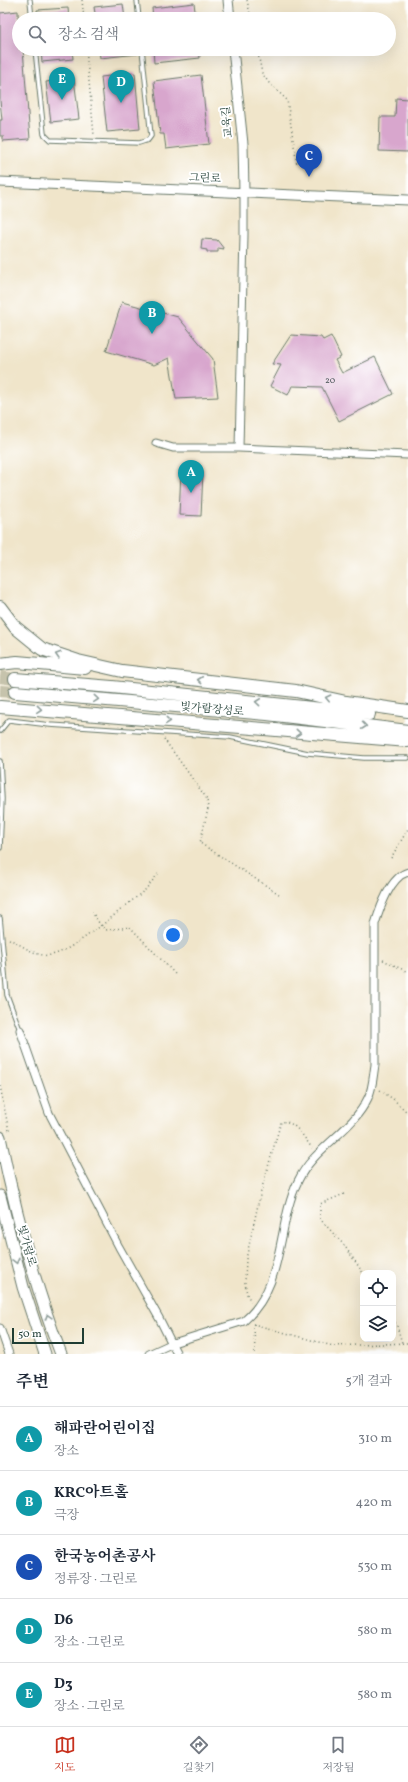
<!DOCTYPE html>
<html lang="ko">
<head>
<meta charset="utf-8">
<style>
  :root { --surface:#fff; --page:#f2f2f3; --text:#1f2937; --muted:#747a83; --line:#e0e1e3; --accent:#c8321e }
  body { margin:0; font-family:Vollkorn,"Noto Serif KR",serif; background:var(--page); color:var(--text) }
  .controls { position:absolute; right:12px; bottom:12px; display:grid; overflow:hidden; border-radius:8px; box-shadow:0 4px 16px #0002 }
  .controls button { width:36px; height:36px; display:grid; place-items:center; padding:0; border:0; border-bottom:1px solid var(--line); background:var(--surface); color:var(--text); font:20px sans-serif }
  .scale { position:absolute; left:12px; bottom:10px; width:72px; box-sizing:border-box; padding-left:4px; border:2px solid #1f3d34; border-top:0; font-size:11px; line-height:14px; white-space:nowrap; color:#1f3d34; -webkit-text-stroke:3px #fff; paint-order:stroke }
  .you { position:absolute; left:173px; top:935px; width:14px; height:14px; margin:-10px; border:3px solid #fff; border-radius:50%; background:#1a73e8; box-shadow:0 0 0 6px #1a73e833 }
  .badge { display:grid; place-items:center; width:26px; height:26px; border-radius:50%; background:var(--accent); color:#fff; font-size:13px; font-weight:700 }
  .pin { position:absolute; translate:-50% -33px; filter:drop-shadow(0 1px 2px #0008) }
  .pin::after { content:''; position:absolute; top:21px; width:14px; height:12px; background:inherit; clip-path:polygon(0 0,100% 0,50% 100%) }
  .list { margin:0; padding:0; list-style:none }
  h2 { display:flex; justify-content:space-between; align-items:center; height:52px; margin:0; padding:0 16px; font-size:17px }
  h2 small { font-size:13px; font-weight:400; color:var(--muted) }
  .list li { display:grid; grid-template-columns:26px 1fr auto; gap:12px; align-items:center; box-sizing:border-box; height:64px; padding:0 16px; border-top:1px solid var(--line) }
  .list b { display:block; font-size:15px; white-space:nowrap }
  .list p { margin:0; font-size:13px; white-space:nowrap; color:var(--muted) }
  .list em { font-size:13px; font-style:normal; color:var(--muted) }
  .icon { flex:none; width:22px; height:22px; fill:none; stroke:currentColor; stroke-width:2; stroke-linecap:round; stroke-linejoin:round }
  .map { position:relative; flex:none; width:408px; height:1354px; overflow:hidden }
  .search { position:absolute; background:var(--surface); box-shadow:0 4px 16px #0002; left:12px; right:12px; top:12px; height:44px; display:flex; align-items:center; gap:10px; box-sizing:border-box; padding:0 14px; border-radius:22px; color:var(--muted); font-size:15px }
  .sheet { height:372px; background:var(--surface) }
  nav { display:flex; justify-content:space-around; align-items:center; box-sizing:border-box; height:56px; border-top:1px solid var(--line); background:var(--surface); font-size:11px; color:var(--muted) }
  nav a { display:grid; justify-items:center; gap:2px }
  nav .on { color:var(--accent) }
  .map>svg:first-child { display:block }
</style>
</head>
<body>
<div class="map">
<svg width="408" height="1354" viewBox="0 0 408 1354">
  <rect width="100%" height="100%" fill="#fff"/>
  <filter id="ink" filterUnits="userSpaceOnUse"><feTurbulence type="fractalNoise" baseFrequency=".025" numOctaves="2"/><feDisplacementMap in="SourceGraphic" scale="8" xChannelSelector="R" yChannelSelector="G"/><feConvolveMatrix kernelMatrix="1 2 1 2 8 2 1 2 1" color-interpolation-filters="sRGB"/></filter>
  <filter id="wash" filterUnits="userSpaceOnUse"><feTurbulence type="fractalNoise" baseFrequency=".012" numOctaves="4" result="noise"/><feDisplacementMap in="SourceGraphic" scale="16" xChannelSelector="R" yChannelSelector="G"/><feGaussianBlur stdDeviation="0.9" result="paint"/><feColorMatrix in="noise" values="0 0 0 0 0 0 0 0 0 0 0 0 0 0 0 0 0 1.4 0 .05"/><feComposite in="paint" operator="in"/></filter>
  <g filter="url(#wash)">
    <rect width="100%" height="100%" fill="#f0e5ca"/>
    <g id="blocks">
      <path fill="#d8a6cd" d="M194,3L196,19H153L152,8Z
        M123,4L125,19H96L94,7Z
        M68,8L69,19H38L37,10Z
        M18,11L19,49H23L30,139L3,141V136H0V120H2L0,101V13Z
        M41,49H72L73,59L42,62Z
        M99,49H138V54L100,58Z
        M153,49H199L200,58L154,63Z
        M135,73L140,129L107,132L101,77Z
        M201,75L209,144L166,149L164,134H160L154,81Z
        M74,78L79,119L51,122L46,82Z
        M396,98L408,99V152L379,151L380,117H395Z
        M202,239L217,240L224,249L218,248V252H207V250L201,249Z
        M122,302L178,317L213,359L218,397L176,399L169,358L154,365L106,351Z
        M291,335L321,337L323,340L331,336L341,357L335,360L342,373L375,357L393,394L339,421L322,387L292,386L288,395L270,386L281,365L272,364Z
        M181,471L203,472L201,516L179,515Z"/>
    </g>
  </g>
  <g filter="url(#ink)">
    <use href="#blocks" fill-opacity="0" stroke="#687868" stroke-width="1"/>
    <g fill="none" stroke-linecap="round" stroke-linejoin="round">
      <path stroke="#c6c3ac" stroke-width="12" stroke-dasharray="12 6" stroke-linecap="butt" d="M0,677L15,679
        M0,691L15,692"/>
      <g stroke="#687868" stroke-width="5.5">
        <path id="service" d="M30,0L32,19
          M137,0L139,19
          M35,49L44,134L50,140L139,143L148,140L151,136L142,49
          M0,731L9,720L50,725L230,737L308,753L364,758H408
          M0,761L2,799L0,848
          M0,918L7,995L20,1030"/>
      </g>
      <g stroke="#687868" stroke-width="9">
        <path id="minor" d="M156,443L173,448H239L408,455
          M239,448L244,235V192
          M20,1030L49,1113L119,1247L159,1318L177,1354
          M0,1328L9,1354
          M149,1354L173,1343L244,1321C286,1285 276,1226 298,1181C314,1147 352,1132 368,1098C373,1088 373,1076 375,1065V924C380,908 390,877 408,872"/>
      </g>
      <g stroke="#687868" stroke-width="11">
        <path id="tertiary" d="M228,0L230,19
          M233,49L243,144L244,192
          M0,182L408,200"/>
      </g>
      <g stroke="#687868" stroke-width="13">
        <path id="secondary" d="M0,1137C15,1210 34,1284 61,1354
          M0,1196L23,1287L45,1354"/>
      </g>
      <g stroke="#687868" stroke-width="14">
        <path id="trunk" d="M0,607L15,627L42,649L78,661L122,671L296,691L346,702L408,711
          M0,664L17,662L85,668
          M15,679L112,687L369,714
          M15,692L267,714L408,731
          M0,707L408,741"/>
      </g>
      <path stroke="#687868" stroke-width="1.5" stroke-dasharray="1 3" stroke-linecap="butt" d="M82,0L84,19
        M247,0L251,19
        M86,49L94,135
        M257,49L262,73L269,83L287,100L297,165
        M164,739L207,799L208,809L200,843L279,894
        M391,858L408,829
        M158,874L145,890L101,926L106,930L130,927L177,976
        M9,939C20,944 31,953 43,955C59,959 87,935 101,926L92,912
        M383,960L408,972
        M0,1086L9,1131
        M380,1090L393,1099L408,1113
        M344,1194L320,1204V1219L344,1245L363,1273
        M251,1302L247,1294L245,1283L246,1259L261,1191L281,1122C294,1119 305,1139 312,1148
        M393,1319L397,1326L402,1343
        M253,1324L333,1346L408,1343
        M254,1324L255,1354"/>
      <use href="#service" stroke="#fff" stroke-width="3.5"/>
      <use href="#minor" stroke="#fff" stroke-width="7"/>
      <use href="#tertiary" stroke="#fff" stroke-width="9"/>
      <use href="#secondary" stroke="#fff" stroke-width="11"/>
      <use href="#trunk" stroke="#fff" stroke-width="12"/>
    </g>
    <defs><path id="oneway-chevron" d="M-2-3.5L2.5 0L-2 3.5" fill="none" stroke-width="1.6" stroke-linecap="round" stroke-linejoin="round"/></defs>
    <g stroke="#8f9e9a">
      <use href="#oneway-chevron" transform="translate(58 655) rotate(-163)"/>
      <use href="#oneway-chevron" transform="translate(200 680) rotate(-174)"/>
      <use href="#oneway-chevron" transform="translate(328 698) rotate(-167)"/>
      <use href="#oneway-chevron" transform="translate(96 699) rotate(5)"/>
      <use href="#oneway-chevron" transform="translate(258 702) rotate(-174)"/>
      <use href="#oneway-chevron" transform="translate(39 709) rotate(5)"/>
      <use href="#oneway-chevron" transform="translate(168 721) rotate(5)"/>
      <use href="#oneway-chevron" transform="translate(364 726) rotate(7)"/>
      <use href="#oneway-chevron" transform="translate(298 733) rotate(5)"/>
      <use href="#oneway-chevron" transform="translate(16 1261) rotate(76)"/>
      <use href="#oneway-chevron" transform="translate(48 1317) rotate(-107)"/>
    </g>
  </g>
  <g text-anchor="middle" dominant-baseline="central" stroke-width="4" stroke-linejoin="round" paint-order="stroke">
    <g font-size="9" fill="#4d575a">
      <text x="330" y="380">20</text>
    </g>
    <g font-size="11" fill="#1f3d34" stroke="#fff">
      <text transform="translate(228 122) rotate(-96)">교육길</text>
      <text transform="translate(205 179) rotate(2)">그린로</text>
      <text transform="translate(212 710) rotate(5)">빛가람장성로</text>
      <text transform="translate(26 1246) rotate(74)">빛가람로</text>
    </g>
  </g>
</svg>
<div class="controls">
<button><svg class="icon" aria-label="locate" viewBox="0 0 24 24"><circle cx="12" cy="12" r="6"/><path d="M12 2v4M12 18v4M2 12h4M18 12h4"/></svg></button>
<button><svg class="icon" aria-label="layers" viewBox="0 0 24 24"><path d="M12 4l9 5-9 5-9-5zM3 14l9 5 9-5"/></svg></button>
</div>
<div class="scale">50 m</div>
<div class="you"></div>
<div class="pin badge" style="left:191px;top:493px;background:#0f9aa8">A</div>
<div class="pin badge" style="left:152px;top:334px;background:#0f9aa8">B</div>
<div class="pin badge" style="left:309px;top:177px;background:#1a4fb4">C</div>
<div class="pin badge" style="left:121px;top:103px;background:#0f9aa8">D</div>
<div class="pin badge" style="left:62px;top:100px;background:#0f9aa8">E</div>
<div class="search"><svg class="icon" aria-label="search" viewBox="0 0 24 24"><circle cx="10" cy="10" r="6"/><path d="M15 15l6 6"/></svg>장소 검색</div>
</div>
<section class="sheet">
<h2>주변<small>5개 결과</small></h2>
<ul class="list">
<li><span class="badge" style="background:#0f9aa8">A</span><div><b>해파란어린이집</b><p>장소</p></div><em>310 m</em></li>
<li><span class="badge" style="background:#0f9aa8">B</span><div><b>KRC아트홀</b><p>극장</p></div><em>420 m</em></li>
<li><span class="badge" style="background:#1a4fb4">C</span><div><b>한국농어촌공사</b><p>정류장 · 그린로</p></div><em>530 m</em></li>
<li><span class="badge" style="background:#0f9aa8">D</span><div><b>D6</b><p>장소 · 그린로</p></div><em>580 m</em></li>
<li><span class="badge" style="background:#0f9aa8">E</span><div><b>D3</b><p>장소 · 그린로</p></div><em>580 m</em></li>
</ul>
</section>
<nav>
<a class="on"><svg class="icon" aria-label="map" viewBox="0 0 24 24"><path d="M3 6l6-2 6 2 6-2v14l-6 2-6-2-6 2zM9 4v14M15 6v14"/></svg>지도</a>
<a><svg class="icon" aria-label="directions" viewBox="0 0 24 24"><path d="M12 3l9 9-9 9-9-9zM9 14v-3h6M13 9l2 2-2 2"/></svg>길찾기</a>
<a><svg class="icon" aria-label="saved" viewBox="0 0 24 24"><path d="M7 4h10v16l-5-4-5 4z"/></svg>저장됨</a>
</nav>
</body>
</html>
